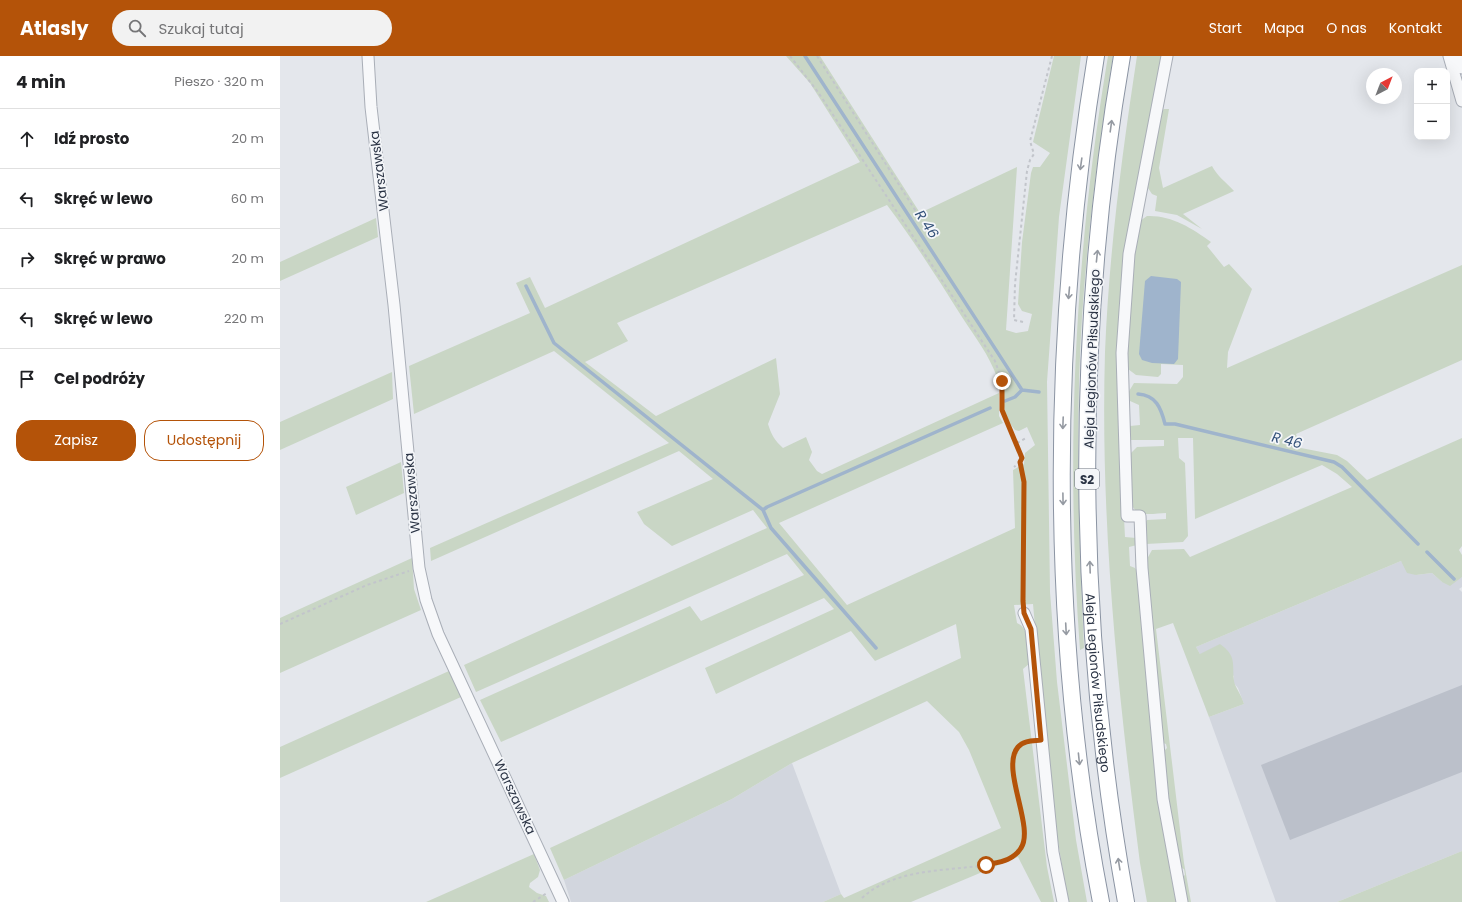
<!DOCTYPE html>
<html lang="pl">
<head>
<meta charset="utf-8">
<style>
  :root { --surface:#fff; --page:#f2f2f2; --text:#202124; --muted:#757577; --line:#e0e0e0; --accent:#b45309 }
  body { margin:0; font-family:Poppins,sans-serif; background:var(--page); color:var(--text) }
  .controls { position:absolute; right:12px; top:12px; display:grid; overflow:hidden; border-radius:8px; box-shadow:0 4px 16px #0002 }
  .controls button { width:36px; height:36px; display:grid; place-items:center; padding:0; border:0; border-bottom:1px solid var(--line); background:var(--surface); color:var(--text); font:20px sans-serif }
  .compass { position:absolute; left:1086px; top:12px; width:36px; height:36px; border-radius:50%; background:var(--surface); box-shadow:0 4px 16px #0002; rotate:42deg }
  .stop { position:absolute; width:12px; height:12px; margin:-9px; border:3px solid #b45309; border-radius:50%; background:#fff }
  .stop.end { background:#b45309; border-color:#fff; box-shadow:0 1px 4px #0008 }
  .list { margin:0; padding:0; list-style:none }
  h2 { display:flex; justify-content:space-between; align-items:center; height:52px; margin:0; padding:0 16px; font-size:17px }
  h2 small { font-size:13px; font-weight:400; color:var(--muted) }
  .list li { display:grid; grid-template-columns:26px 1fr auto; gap:12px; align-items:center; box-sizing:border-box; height:60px; padding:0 16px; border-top:1px solid var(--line) }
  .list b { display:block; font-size:15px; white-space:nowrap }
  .list em { font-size:13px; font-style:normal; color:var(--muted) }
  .actions { display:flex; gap:8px; padding:12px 16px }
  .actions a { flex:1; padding:9px 0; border:1px solid var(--accent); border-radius:16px; text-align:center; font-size:14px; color:var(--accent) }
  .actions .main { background:var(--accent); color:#fff }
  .icon { flex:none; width:22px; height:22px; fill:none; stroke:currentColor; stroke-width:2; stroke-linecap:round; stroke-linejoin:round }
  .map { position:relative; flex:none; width:1182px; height:846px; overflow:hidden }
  header { display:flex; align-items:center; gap:24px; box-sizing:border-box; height:56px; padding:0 20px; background:var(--accent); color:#fff }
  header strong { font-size:19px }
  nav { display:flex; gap:22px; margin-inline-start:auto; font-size:14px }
  .search { width:280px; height:36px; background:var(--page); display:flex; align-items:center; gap:10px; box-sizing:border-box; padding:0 14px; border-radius:22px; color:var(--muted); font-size:15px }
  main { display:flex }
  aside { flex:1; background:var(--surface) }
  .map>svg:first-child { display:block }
</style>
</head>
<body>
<header>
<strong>Atlasly</strong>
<div class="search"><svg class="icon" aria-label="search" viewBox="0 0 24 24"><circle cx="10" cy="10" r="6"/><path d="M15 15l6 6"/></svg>Szukaj tutaj</div>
<nav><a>Start</a><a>Mapa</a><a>O nas</a><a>Kontakt</a></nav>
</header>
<main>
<aside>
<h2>4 min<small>Pieszo · 320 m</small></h2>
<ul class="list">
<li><svg class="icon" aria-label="ahead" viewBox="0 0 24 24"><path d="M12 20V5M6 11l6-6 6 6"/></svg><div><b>Idź prosto</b></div><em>20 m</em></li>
<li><svg class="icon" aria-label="left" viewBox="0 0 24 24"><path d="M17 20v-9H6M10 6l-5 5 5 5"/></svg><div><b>Skręć w lewo</b></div><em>60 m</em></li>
<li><svg class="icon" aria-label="right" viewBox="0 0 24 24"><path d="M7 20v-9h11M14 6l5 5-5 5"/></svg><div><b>Skręć w prawo</b></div><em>20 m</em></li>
<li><svg class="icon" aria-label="left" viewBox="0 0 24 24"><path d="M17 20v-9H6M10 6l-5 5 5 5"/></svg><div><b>Skręć w lewo</b></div><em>220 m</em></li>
<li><svg class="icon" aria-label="arrive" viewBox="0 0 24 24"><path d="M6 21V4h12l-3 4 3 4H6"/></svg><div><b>Cel podróży</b></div></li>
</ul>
<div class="actions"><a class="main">Zapisz</a><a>Udostępnij</a></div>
</aside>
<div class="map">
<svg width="1182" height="846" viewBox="0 0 1182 846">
  <rect width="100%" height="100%" fill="#e4e7ec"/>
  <path fill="#d2d6de" d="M1121,505L1136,519L1152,517L1162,526L1182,521V531L1179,533L1182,536V795L1057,846H996L929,661L964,648L958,632L953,626L954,620L920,598L916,591Z
    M512,707L561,838L543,846H291L284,824L452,743Z"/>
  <path fill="#c9d6c5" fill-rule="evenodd" d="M506,0H540L640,157L737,111L726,274L736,277L748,275L752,258L742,255L738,248L742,186L751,117L753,111H760L770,97L753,86L774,0H801L779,161L767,326L770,536L777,626L796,784L807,846H788L770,737L753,548L734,549L737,567C750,572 748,594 750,607L743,613L767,811L774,846H761L738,801L631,846H543L561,838L564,842L721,772L689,694L679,676L647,645L512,707L452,743L284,824L270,792L681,602L676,568L595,605L571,575L436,638L425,612L554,553L544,542L221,686L200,644L410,550L421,565L524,519L507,498L196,636L184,609L487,472L473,454L392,490L364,468L357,456L433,423L399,395L151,505L150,492L389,387L274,295L134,358L129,310L250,257L236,227L250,221L265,252L580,106L530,27ZM607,149C634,185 658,223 682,261C695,281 709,299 717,321H723C724,326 723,331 723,337C723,351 726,364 735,374L739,375L747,371L755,389L745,397L744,408L733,414L735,472L567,549L499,467L723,367L719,360V337L542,418L537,415L529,404L532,396L526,381L503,392C495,385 491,378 488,368L500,338L496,302L376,360L305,306L348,285L337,267Z
    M828,0H833C819,87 808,173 802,261C795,371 799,482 804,592L800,594C785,395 795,196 828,0Z
    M857,0H883L851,162L841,404L845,481L856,482L857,489L849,491L850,510L855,512L859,519C866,628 874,738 896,846H867L860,807C838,638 820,467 825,296C829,197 842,98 857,0Z
    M884,53H889L879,112L883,132L932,110C937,120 946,126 954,135L903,158L922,173L897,159L875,155L877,140L872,138L868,132L881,56Z
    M867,160C891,159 912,172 931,186L927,190L944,211L949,208L972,233L948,296L947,312L1182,209V304L1016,378L1021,392L1057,399L1067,405L1087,424L1182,382V490L1179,494L1182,499V521L1170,530L1162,526L1152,517L1136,519L1127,517L1121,505L916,591L920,598L940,588C957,600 952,608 954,625C954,629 962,640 964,648L929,661L893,567L876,573L904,807L911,846H905L901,822L905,819L904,813L899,811L882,697L887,692L886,688L881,686L867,503L872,494L904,493L910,501L1072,431L1057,418L1042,409L915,463L913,382H898L899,402L905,407L908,480L903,486L866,488V466L867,464L886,463V457C878,457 865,460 858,456C845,450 849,412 849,399L857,391L884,390V384H850V370L860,369L859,349L850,345L848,337L854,327L897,328L903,321V309L881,308V318L878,321L856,319L848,313C844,267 851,211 860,165Z
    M96,162L98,181L0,225V206Z
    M112,316L113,343L0,394V366Z
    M121,406L124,437L76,459L66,431Z
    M132,502L134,533L141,554L0,617V562Z
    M169,615L181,641L0,722V691Z
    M1182,795V846H1057Z
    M254,798L260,814L258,821L250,827L249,831L257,837L266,840L269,846H146Z"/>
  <path fill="#9fb4cc" d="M871,220L897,223L901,226L898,303L894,308L872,307L862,304L859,298L865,225Z"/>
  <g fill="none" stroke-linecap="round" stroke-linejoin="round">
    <path stroke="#9fb4cc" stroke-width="3.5" d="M525,0L742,334
      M246,230L274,287L483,454L487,451L710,352
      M742,334L759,336
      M858,338C876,339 881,352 885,368H895L1054,406L1062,411L1138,488
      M725,345L735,341L742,334
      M483,454L491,472L596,592
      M1147,496L1174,523"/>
  </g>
  <path fill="#bbc0ca" d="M1182,629V716L1010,784L981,709Z"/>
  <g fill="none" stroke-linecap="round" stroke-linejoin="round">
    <g stroke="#a9aeb7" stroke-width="13">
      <path id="minor" d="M88,0L91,51L114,249L139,512L146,544L158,578L283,846
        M887,0L849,198L842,297L847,460H860L862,512L883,743L902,846
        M1169,0L1182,45
        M1177,0L1182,12
        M744,557L751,573L773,796L783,846"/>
    </g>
    <g stroke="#8b94a3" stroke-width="18">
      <g id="highway">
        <path d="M816,0C771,274 768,573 821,846"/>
        <path id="s1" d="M842,0C794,279 796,568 846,846"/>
      </g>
    </g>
    <path stroke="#c2c5cb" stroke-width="2" stroke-dasharray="3 3" stroke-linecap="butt" d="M510,0L538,36L715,305L722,325V354L742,402L740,406L734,411
      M537,0L637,157
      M743,266L734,264L735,228L747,115L750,104L754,98L750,85L772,0
      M737,387L746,382
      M740,406L744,426L743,546
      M0,568L87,529L129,515
      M582,842C610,816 654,815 690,811C702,810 718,809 729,804C733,802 737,797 740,793C759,773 708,688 752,685
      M253,846L267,837"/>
    <use href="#minor" stroke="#f7f8fa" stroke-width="11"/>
    <use href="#highway" stroke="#fff" stroke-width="16"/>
  </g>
  <defs><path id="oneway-shaft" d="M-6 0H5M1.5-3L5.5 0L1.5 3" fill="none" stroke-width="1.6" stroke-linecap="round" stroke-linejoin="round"/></defs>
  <g stroke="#959aa2">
    <use href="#oneway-shaft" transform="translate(831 70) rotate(-82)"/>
    <use href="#oneway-shaft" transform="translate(801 108) rotate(98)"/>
    <use href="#oneway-shaft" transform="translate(817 200) rotate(-84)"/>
    <use href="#oneway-shaft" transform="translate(789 237) rotate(95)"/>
    <use href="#oneway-shaft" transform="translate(783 367) rotate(92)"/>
    <use href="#oneway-shaft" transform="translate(783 443) rotate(89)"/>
    <use href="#oneway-shaft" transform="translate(810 511) rotate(-92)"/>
    <use href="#oneway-shaft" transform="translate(786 573) rotate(87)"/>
    <use href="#oneway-shaft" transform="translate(799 703) rotate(84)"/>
    <use href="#oneway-shaft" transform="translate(839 808) rotate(-99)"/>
  </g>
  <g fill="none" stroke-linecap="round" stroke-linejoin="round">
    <path stroke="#b45309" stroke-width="5" d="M706,809C719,806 733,805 741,792C755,771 720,712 738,691C744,684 754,685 761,684L751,573L744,557L743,545L744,426L740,406L742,402L722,354V325"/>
  </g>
  <g text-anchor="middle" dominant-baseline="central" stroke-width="3.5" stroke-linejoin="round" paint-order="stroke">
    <rect fill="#f4f6f9" stroke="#676e7b" stroke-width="1" x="795" y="413" width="24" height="20" rx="3"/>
    <g font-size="12" font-weight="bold" fill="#2b3445">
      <text x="807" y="423">S2</text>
    </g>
    <g font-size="13" fill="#2b3445" stroke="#f4f6f9">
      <text transform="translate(99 115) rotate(-97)">Warszawska</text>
      <text transform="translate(812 303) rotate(-88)">Aleja Legionów Piłsudskiego</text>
      <text transform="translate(132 437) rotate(-95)">Warszawska</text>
      <text stroke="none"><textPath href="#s1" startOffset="629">Aleja Legionów Piłsudskiego</textPath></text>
      <text transform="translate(235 741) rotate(65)">Warszawska</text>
    </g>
    <g font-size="14" font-style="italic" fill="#34527a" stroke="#f4f6f9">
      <text transform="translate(647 168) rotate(57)">R 46</text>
      <text transform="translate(1007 384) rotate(14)">R 46</text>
    </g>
  </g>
</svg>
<div class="controls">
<button>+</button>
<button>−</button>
</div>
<svg class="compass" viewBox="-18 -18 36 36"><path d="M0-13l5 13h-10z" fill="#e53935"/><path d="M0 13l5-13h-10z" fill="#757577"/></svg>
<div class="stop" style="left:706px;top:809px"></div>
<div class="stop end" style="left:722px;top:325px"></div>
</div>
</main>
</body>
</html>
